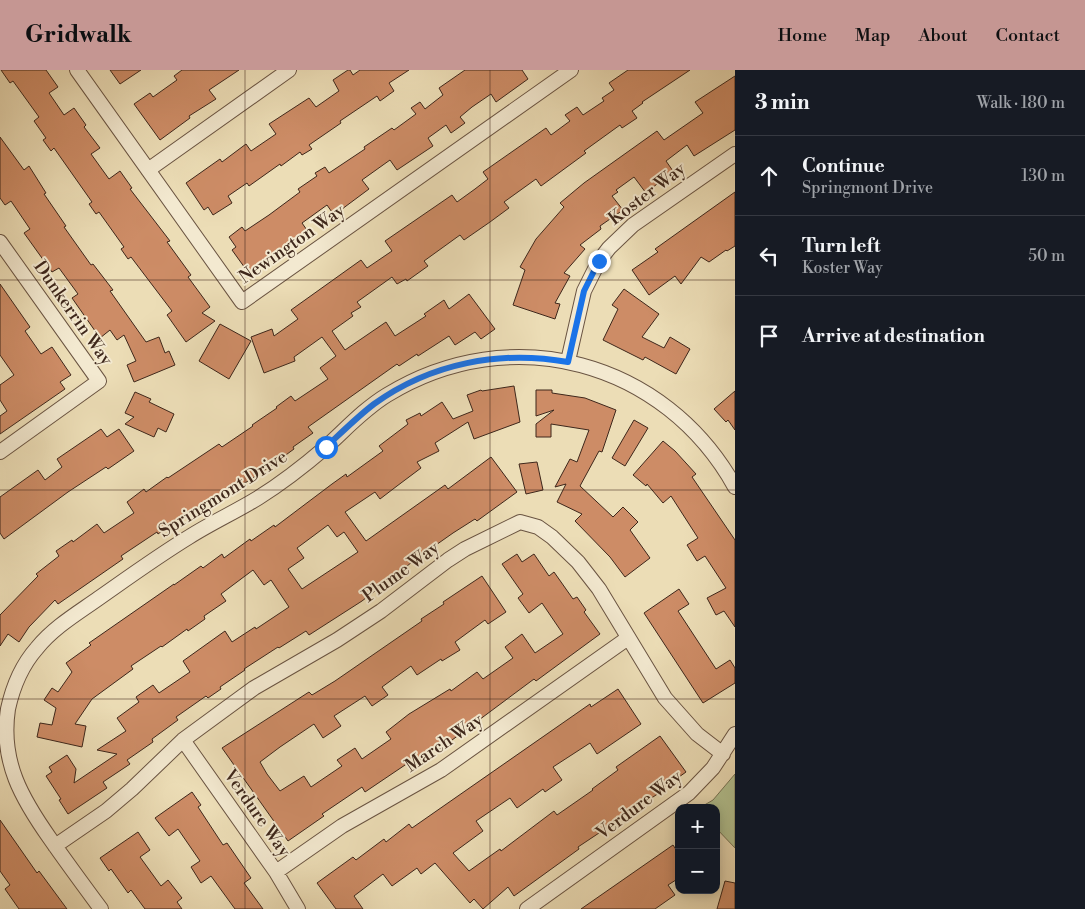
<!DOCTYPE html>
<html lang="en">
<head>
<meta charset="utf-8">
<style>
  :root { --surface:#171b24; --page:#242831; --text:#f1f3f6; --muted:#9ea1a6; --line:#363941; --accent:#c59692 }
  body { margin:0; font-family:"Libre Bodoni",serif; background:var(--page); color:var(--text) }
  .controls { position:absolute; right:15px; bottom:15px; display:grid; overflow:hidden; border-radius:10px; box-shadow:0 2px 12px #0003 }
  .controls button { width:45px; height:45px; display:grid; place-items:center; padding:0; border:0; border-bottom:1px solid var(--line); background:var(--surface); color:var(--text); font:25px sans-serif }
  .stop { position:absolute; width:15px; height:15px; margin:-11px; border:4px solid #1a73e8; border-radius:50%; background:#fff }
  .stop.end { background:#1a73e8; border-color:#fff; box-shadow:0 1px 5px #0008 }
  .list { margin:0; padding:0; list-style:none }
  h2 { display:flex; justify-content:space-between; align-items:center; height:65px; margin:0; padding:0 20px; font-size:21px }
  h2 small { font-size:16px; font-weight:400; color:var(--muted) }
  .list li { display:grid; grid-template-columns:32px 1fr auto; gap:15px; align-items:center; box-sizing:border-box; height:80px; padding:0 20px; border-top:1px solid var(--line) }
  .list b { display:block; font-size:19px; white-space:nowrap }
  .list p { margin:0; font-size:16px; white-space:nowrap; color:var(--muted) }
  .list em { font-size:16px; font-style:normal; color:var(--muted) }
  .icon { flex:none; width:28px; height:28px; fill:none; stroke:currentColor; stroke-width:2; stroke-linecap:round; stroke-linejoin:round }
  .map { position:relative; flex:none; width:735px; height:839px; overflow:hidden }
  header { display:flex; align-items:center; gap:30px; box-sizing:border-box; height:70px; padding:0 25px; background:var(--accent); color:#111 }
  header strong { font-size:24px }
  nav { display:flex; gap:28px; margin-inline-start:auto; font-size:18px }
  main { display:flex }
  aside { flex:1; background:var(--surface) }
  .map>svg:first-child { display:block }
</style>
</head>
<body>
<header>
<strong>Gridwalk</strong>
<nav><a>Home</a><a>Map</a><a>About</a><a>Contact</a></nav>
</header>
<main>
<div class="map">
<svg width="735" height="839" viewBox="0 0 735 839">
  <rect width="100%" height="100%" fill="#ecddb6"/>
  <filter id="stains"><feTurbulence type="fractalNoise" baseFrequency=".004" numOctaves="4"/><feColorMatrix values="0 0 0 0 .2 0 0 0 0 .09 0 0 0 0 .02 0 0 0 .5 -.17"/></filter>
  <radialGradient id="worn" r=".72"><stop offset=".6" stop-color="#630" stop-opacity="0"/><stop offset="1" stop-color="#630" stop-opacity=".3"/></radialGradient>
  <path fill="#b3c291" stroke="#787456" d="M735,704V778L716,758V738L701,737L713,730Z"/>
  <path fill="#cd8c66" stroke="#3e271b" fill-rule="evenodd" d="M1,0H46L58,17L49,23L64,45L74,38L86,55L84,57L100,78L91,84L109,109L120,101L132,118L130,119L170,171L167,172L191,205L188,207L210,237L202,243L215,251L186,272L167,245L172,241L131,187L128,189L121,179L124,177L99,142L96,144L89,134L92,132L54,78L51,81L43,70L46,68L34,51L39,47L13,11L10,13Z
    M110,0H141L120,14Z
    M182,0H239L209,20L216,29L189,46L190,48L160,70L134,34L150,23L153,27L177,10L174,6Z
    M348,0H350L353,5L360,0H409L389,13L394,21L380,31L377,26L340,51L341,53L309,75L312,79L302,85L300,82L281,96L280,94L249,116L247,113L228,126L232,133L213,145L208,137L204,140L186,113L220,89L222,92L246,74L251,81L276,64L269,54L309,28L316,37L339,21L333,10Z
    M465,0H522L528,9L496,32L491,24L472,37L460,47L465,53L451,63L446,55L428,68L433,76L397,100L390,90L362,110L369,119L334,145L327,135L302,153L309,163L250,205L232,180L236,177L229,167L242,157L245,161L269,145L300,122L298,119L317,106L315,103L325,97L329,103L365,79L364,77L392,58L394,60L416,44L411,38L420,32L425,39L443,25L439,18Z
    M628,0H690L642,32L643,33L632,41L637,48L622,58L620,55L584,81L586,83L541,116L536,109L504,132L509,138L490,152L464,170L460,165L424,191L428,196L407,211L406,209L397,214L392,207L357,232L361,237L351,243L353,246L332,261L345,280L386,252L395,266L426,246L424,244L444,230L449,239L469,224L495,259L481,269L475,262L455,275L449,266L418,286L417,284L399,296L397,294L308,357L313,363L293,377L294,379L268,398L228,424L227,421L208,434L206,431L178,451L177,450L158,464L157,462L121,486L123,489L58,534L55,530L29,557L19,572L8,564L0,576V545L38,506L36,504L59,486L56,481L72,470L73,472L97,454L104,463L134,443L127,432L144,419L146,422L167,407L168,408L219,374L222,377L253,356L252,355L277,338L276,337L291,326L295,331L328,309L320,298L336,286L322,267L294,287L295,291L264,303L251,267L272,259L274,266L298,249L291,240L361,190L367,198L392,181L385,171L452,125L457,132L475,119L488,109L483,102L546,58L551,65L570,51L565,45L577,37L583,45L604,31L602,28L614,20L609,13Z
    M735,6V60L694,86L687,75L666,91L673,101L646,123L634,107L616,120L618,122L612,126L623,140L600,156L601,159L580,175L585,179L564,203L570,206L555,233L560,234L555,249L513,235L525,200L520,197L536,169L564,137L560,133L584,113L657,61L664,70L703,43L695,32Z
    M0,67L24,100L29,96L46,123L44,124L66,156L64,157L91,195L93,194L113,220L110,221L146,272L159,267L165,283L169,281L175,295L134,312L127,295L136,291L124,265L117,270L110,260L100,268L72,228L78,224L59,198L52,202L24,163L30,159L11,131L5,135L0,128Z
    M735,122V176L727,181L726,180L709,192L701,187L681,214L675,206L649,225L632,200L658,182L655,179Z
    M0,214L30,257L25,261L41,284L52,277L71,305L60,312L65,319L0,364V346L7,341L0,330V315L14,305L0,285Z
    M624,219L659,244L642,267L664,278L670,267L690,279L676,304L645,287L643,290L603,270L618,239L612,235Z
    M220,254L251,271L229,309L199,291Z
    M514,316L520,352L474,369L468,352L435,373L439,381L417,392L421,398L397,416L380,429L375,422L345,442L366,471L445,415L448,419L491,387L517,422L477,451L475,449L453,463L416,489L362,531L309,565L306,561L279,578L278,577L244,599L245,600L220,617L221,619L208,628L206,626L176,647L178,650L152,669L153,672L127,690L130,694L103,712L107,718L68,744L59,730L61,729L46,706L52,702L49,697L67,685L76,699L74,713L117,684L97,680L126,661L117,648L139,632L136,627L153,615L159,623L190,602L183,591L225,561L232,572L255,557L256,559L289,537L271,510L264,515L253,500L221,524L226,531L204,546L205,549L188,561L187,559L162,577L161,576L131,596L133,599L92,629L75,654L86,656L82,677L37,667L40,653L52,655L56,638L44,630L52,618L58,622L72,602L66,593L91,575L89,573L174,514V515L201,496L203,498L222,484L224,488L250,469L251,471L274,455L275,457L332,414L346,404L347,407L383,381L379,376L408,354L406,350L420,343L421,346L442,332L453,349L473,341L467,325L481,320L482,321ZM328,455L337,467L344,462L358,482L302,519L288,499L304,488L297,478Z
    M536,320H552V323L585,328L616,340L602,382L599,381L580,416L613,447L623,437L638,452L630,460L650,488L625,507L610,487L575,451L582,444L557,432L566,414L555,417L570,389L577,392L589,360L551,354V367H536V354L554,340L536,346Z
    M735,321V360L728,350L726,352L714,339Z
    M135,322L151,329L149,332L174,344L166,362L158,358L154,367L125,354L134,347L125,343Z
    M634,350L648,358L625,396L612,388Z
    M101,359L107,367L119,359L134,381L108,399L106,397L68,422L4,469L0,463V427L38,400L45,410L62,397L57,389Z
    M663,371L675,381L696,404L692,407L735,470V557L724,541L716,545L707,528L726,518L705,486L697,491L687,475L698,468L671,426L663,433L647,414L646,416L633,405Z
    M537,392L543,420L526,424L519,394Z
    M517,484L522,492L534,484L549,506L554,502L573,529L577,527L586,540L584,542L600,564L536,611L534,609L440,679L439,677L411,697L408,693L365,722L362,717L322,744L324,746L288,771L222,678L309,622L312,625L335,611L422,551L421,549L444,534L443,532L482,506L506,542L488,554L485,550L455,572L460,580L442,591L441,589L417,605L411,596L382,617L388,625L372,636L365,626L334,646L341,656L323,668L314,654L280,677L260,692L267,704L280,721L304,706L311,717L342,696L337,690L355,678L362,689L391,669L386,662L409,644L450,619L451,621L477,602L483,609L513,588L505,577L522,564L535,583L563,564L542,533L529,543L518,528L523,524L502,494Z
    M679,519L689,534L678,541L716,599L730,590L735,598V613L703,633L644,543Z
    M618,619L641,654L597,684L590,673L553,697L562,710L545,722L543,719L517,738L510,728L476,751L483,761L453,783L469,801L500,779L501,781L554,741L557,745L593,720L592,719L618,700L616,697L660,666L686,702L658,722L659,723L578,777L579,779L514,826L508,817L483,839L474,829L470,833L435,793L421,804L417,798L392,816L383,804L354,826L363,839H336L317,813L353,787L356,790L384,769L386,772L409,754L412,758L590,634L591,637Z
    M192,722L201,735L198,737L223,775L227,773L251,808L244,813L263,839H235L211,806L201,813L191,797L200,791L178,759L169,766L155,748Z
    M0,750L37,803L39,801L67,839H19L5,819L10,815L0,801Z
    M138,762L150,780L140,787L161,816L168,810L182,828L177,832L182,839H145L131,820L128,823L111,799L109,801L100,788Z
    M673,775L679,784V808L668,815L675,825L655,839H581Z
    M725,811L735,813V839H717Z"/>
  <g fill="none" stroke-linecap="round" stroke-linejoin="round">
    <g stroke="#6a5442" stroke-width="16">
      <path id="minor" d="M77,0L242,232L571,0
        M148,100L289,0
        M0,172L99,311L0,382
        M568,291L584,221L599,191L609,178L633,155L735,84
        M183,670L276,802L298,839
        M55,776L106,741L132,719L183,670L254,618L337,570L381,541L448,490L465,479L520,452L538,457L552,467L578,492L599,519L665,628L697,664L723,684
        M276,802L342,756L441,700L628,568
        M101,839C84,816 67,793 51,770C22,729 0,692 8,639C13,616 22,595 37,578C54,557 78,543 99,528C129,507 158,486 189,467C211,453 235,442 258,428C282,413 305,395 326,377C346,359 364,339 387,325C511,249 665,291 735,417
        M527,839L689,723L713,698L735,664"/>
    </g>
    <use href="#minor" stroke="#f3e9d0" stroke-width="14"/>
  </g>
  <g fill="none" stroke-linecap="round" stroke-linejoin="round">
    <path stroke="#1a73e8" stroke-width="6" d="M326,377C341,363 357,347 374,334C431,293 500,280 568,292L584,221L599,191"/>
  </g>
  <path fill="none" stroke="#3e271b" stroke-width="1" stroke-opacity="0.55" d="M245,0V839M490,0V839M0,210H735M0,420H735M0,629H735"/>
  <g text-anchor="middle" dominant-baseline="central" stroke-width="4" stroke-linejoin="round" paint-order="stroke">
    <g font-size="18" fill="#3e271b" stroke="#f3e9d0">
      <text transform="translate(647 124) rotate(-37)">Koster Way</text>
      <text transform="translate(292 174) rotate(-35)">Newington Way</text>
      <text transform="translate(73 243) rotate(55)">Dunkerrin Way</text>
      <text transform="translate(223 424) rotate(-32)">Springmont Drive</text>
      <text transform="translate(401 502) rotate(-36)">Plume Way</text>
      <text transform="translate(444 673) rotate(-34)">March Way</text>
      <text transform="translate(639 735) rotate(-37)">Verdure Way</text>
      <text transform="translate(257 743) rotate(55)">Verdure Way</text>
    </g>
  </g>
  <rect width="100%" height="100%" filter="url(#stains)"/>
  <rect width="100%" height="100%" fill="url(#worn)"/>
</svg>
<div class="controls">
<button>+</button>
<button>−</button>
</div>
<div class="stop" style="left:326px;top:377px"></div>
<div class="stop end" style="left:599px;top:191px"></div>
</div>
<aside>
<h2>3 min<small>Walk · 180 m</small></h2>
<ul class="list">
<li><svg class="icon" aria-label="ahead" viewBox="0 0 24 24"><path d="M12 20V5M6 11l6-6 6 6"/></svg><div><b>Continue</b><p>Springmont Drive</p></div><em>130 m</em></li>
<li><svg class="icon" aria-label="left" viewBox="0 0 24 24"><path d="M17 20v-9H6M10 6l-5 5 5 5"/></svg><div><b>Turn left</b><p>Koster Way</p></div><em>50 m</em></li>
<li><svg class="icon" aria-label="arrive" viewBox="0 0 24 24"><path d="M6 21V4h12l-3 4 3 4H6"/></svg><div><b>Arrive at destination</b></div></li>
</ul>
</aside>
</main>
</body>
</html>
